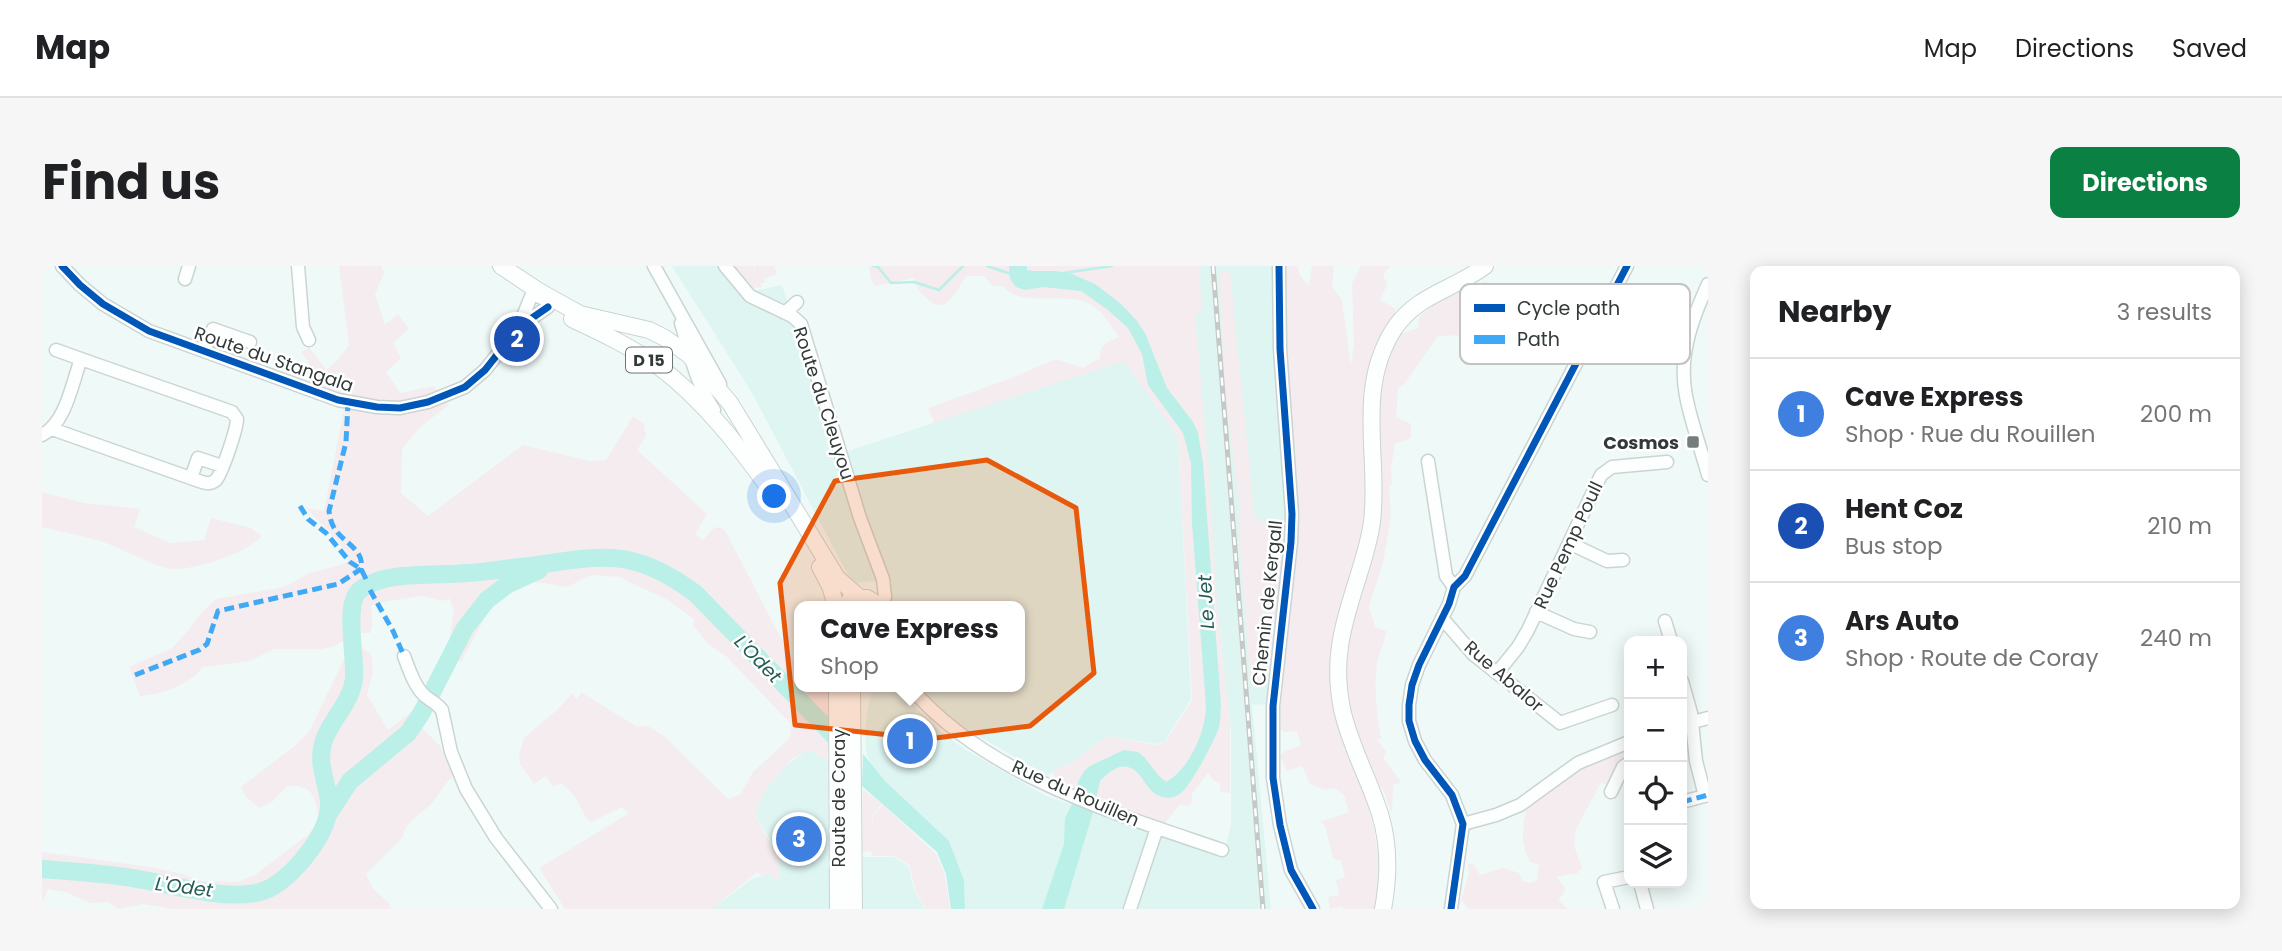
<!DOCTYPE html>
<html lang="en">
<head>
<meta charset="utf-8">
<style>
  :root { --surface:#fff; --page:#f6f6f6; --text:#202124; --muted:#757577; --line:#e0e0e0; --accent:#0b8043 }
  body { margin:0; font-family:Poppins,sans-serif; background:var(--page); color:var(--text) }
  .controls { position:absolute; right:21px; bottom:21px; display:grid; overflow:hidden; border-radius:14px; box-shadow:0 4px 18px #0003 }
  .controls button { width:63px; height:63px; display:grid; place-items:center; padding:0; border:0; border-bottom:2px solid var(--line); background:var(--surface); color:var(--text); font:35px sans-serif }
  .you { position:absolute; left:733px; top:231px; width:24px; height:24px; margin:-18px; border:5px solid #fff; border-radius:50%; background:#1a73e8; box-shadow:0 0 0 10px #1a73e833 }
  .badge { display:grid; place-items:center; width:46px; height:46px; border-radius:50%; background:var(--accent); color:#fff; font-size:23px; font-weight:700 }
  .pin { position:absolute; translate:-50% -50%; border:4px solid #fff; box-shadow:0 2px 7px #0006 }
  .popup { position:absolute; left:752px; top:335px; width:231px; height:91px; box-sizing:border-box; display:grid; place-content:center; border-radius:14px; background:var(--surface); filter:drop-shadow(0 2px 5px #0005); font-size:23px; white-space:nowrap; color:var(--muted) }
  .popup b { font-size:26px; color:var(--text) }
  .popup::after { content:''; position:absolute; left:50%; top:100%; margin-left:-14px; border:14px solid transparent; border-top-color:var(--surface) }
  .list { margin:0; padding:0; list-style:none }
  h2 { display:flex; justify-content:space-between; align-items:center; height:91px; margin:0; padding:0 28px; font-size:30px }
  h2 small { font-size:23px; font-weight:400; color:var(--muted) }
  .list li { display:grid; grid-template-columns:46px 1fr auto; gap:21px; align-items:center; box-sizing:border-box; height:112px; padding:0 28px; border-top:2px solid var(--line) }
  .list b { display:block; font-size:26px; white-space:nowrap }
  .list p { margin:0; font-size:23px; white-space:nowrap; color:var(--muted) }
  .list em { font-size:23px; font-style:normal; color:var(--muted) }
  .icon { flex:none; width:38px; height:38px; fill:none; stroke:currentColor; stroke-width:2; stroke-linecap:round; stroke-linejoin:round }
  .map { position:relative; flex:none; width:1666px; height:643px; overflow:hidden; border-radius:14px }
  header { display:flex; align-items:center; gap:42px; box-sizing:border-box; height:98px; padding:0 35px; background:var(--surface); border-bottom:2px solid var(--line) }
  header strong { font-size:33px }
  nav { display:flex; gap:38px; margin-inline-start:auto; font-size:24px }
  .intro { display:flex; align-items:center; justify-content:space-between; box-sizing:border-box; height:168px; padding:0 42px }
  h1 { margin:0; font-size:49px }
  .button { padding:18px 32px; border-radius:14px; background:var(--accent); color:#fff; font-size:24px; font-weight:700 }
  main { display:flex; gap:42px; padding:0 42px }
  aside { flex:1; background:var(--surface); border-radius:14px; box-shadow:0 4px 18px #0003 }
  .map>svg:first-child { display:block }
</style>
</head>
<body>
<header>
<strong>Map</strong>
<nav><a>Map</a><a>Directions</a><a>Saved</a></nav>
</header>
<div class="intro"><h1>Find us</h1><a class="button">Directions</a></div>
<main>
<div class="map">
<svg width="1666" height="643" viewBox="0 0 1666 643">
  <rect width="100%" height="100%" fill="#effaf8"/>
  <path fill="#def5f1" d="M630,0H678L698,28L740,19L794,189L1082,94L1136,171L1149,433L1123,475L1114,478L1066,470L1024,500L1021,499L1005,510L915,457L888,432L879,421H978V340H851L847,321L830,315L816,317L807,311L710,127Z
    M1147,0H1231V54L1236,154L1246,258L1227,438L1210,439L1229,643H923L922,614L907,575L843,515L828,498L824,485L823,463L828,430L834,421H854L896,464L924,484L1004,530L1182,589L1189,558V466L1172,317Z
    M763,485L774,486L779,492L790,493L787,643H670L708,614L728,607L736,616L737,603L730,577L714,550L715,541L725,522L740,503Z
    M821,591H852L866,600L873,626L883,643H820Z"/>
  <path fill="#f4ecee" d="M297,0H339L342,7L333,28L343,59L356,48L367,63L351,77L359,92L344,106L358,127L392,120L407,139L378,161L360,183L359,227L386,250L481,179L548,195L564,194L591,150L602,158L604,170L595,184L665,248L653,268L661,274L673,261L682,263L750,393H758V421H779L787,425V476L785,493L779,492L774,486L763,485L749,494L725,522L715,541L714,551L737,592L736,617L728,607L721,610L715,606L670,643H523L497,602L586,548L580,541L549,556L544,552L532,529L520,518L510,520L504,510L492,518L478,498L477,489L482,472L515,444L531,427L535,434L539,426L595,461L606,460L623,471L686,533L698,529L711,506L748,472L749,458L684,390L666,378L651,359L653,354L626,334L577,311L549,309L525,321L493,316L452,335L419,396L405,389L412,345L407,332L402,335L380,330L332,337L329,341L330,359L328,367H313L293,380L280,383H233L207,395L161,401C147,419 121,428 98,430L87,401L130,382L144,367L158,348L174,333L242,321L268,307L302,298L307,292C297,271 278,260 265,242L282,245L304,133L284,123L269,113L266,95L259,86L267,81L284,104L295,95L307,79Z
    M690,0H711L717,16L712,0H732L735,8L722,13L723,16L718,18L720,21L706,24Z
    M827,0H1157L1160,46L1153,49L1166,195L1175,336L1188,460V527L1178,526V517L1171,514L1166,507L1150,528L1149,538L1146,540L1138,538L1123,557C1085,549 1048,533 1014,515L1011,506L1021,499L1024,500L1066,470L1114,479L1124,475L1150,434L1136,171L1082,95L892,157L886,142L967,113L1014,93L1041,102L1058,92C1057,78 1066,76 1077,71C1068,59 1059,42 1044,36C1021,27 975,41 961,20H951L942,10H924C917,21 904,50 888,35C878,26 876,26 872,12L833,20L829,13Z
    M1243,0H1255L1258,9L1267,20L1270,0H1292L1290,21L1300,34L1309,99L1312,79L1310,17L1319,0H1348L1341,9L1345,19L1338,34L1354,43L1349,59L1361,67L1376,62L1377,52L1382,47L1415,21H1433L1443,15L1454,21L1462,40L1425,69L1396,70L1363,117L1356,122L1354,151L1369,158V172L1353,178L1349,203L1350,218L1347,220L1349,247L1346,269L1341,297L1327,340L1333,361L1344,365C1343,375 1339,383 1336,393C1331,415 1335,451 1339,473H1335L1344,486L1341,492L1359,516L1351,519L1350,547L1340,521L1324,531C1334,569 1341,604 1334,643H1302L1300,640L1288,643L1286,631L1297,629L1294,614L1303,611L1299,595L1291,592L1283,560L1278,556L1307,546L1302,529L1292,522L1283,524L1268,518L1260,500L1245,505L1238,490L1243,485L1259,480L1255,465L1243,466L1237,463L1233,453L1231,406L1221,393L1219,402L1224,407L1220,417L1213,423L1208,411L1197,269L1198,245L1183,124L1177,5L1188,6L1213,254L1246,257Z
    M0,226L42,237L98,243L92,261L128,277L162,274L169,252L209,262L220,270C206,287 146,308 124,302C102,296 81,282 58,275C39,269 19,266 0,261Z
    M322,383L329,388L331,405L325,429L346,464L367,448L381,431L392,441L380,462L398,480L411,510C401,520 398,527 390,537C380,548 363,555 361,571L324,608L331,623L347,637L349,643H131L101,638L76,643L66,636L48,637L24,626L6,623L0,638V586L108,601L140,608L159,615L196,616L213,609L268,567L277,552C273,530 270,518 245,520L230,536L217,542L204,531L199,521L254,479L268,464L306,385Z
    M1587,480V492L1568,516L1565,519L1559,517L1534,563L1532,580L1540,602L1536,607L1514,611L1523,621L1522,627L1516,633L1525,643H1427L1419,634L1427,607L1426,598L1431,597L1438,609L1461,602L1477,607L1481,615L1489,617L1496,614L1495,607L1498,599L1488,596C1477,574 1481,561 1485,539L1537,501Z
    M821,523L840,538L830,549V559L831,549L841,539L894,588L903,609L908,643H884L874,626L867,599L852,590H830L829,585L820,586Z"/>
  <path fill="#baf0e7" d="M967,0H985V4L990,5H1013L1030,8L1053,18L1079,38L1095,55L1103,67L1125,122L1151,156L1156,167L1161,197L1179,439C1178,446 1179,454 1177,461C1173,474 1149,519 1139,527C1132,532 1125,533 1118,530C1103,525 1101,505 1086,501C1075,498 1065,508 1058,515L1051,546L1022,643H1000L1022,578L1023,552L1030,538L1036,516L1042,505L1048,500L1082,484L1096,486L1103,492L1116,509L1124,516C1147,504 1164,465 1164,440L1150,257L1149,197L1141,167L1106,119L1100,88L1086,62L1066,44L1039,25L1001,21L983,24L974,21L968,13Z
    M821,488L843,515L907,575L922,614L923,643H909L904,608L895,586L820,520Z"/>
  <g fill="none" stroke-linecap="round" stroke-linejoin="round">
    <path stroke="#baf0e7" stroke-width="2.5" d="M831,0L836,1L849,17L872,16L897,24L921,0
      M945,0L969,8
      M1022,7L1070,0"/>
    <path stroke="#baf0e7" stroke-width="18" d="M287,547L308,515L366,467L379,448L423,362L445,334L466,318L497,304
      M0,603C28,605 57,607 84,611C122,616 197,641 230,621C254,607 289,565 287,536C285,514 274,497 282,474C290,452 309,437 312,413C314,393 302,338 317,325C340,304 396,310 425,307C443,306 460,303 478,301C555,292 586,277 654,328L804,482"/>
    <g stroke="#cad4d2" stroke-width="15">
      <path id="minor" d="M20,0L38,19L61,38L107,65L296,134L335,141L358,142L386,136L423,121L443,104L477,61L506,41
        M256,0L261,61L267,74
        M612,0L678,118
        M683,0L708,30L750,50L759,58L818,252L841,313L843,331L841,340
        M1237,0L1238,83L1250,248L1249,276L1231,440V512L1238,559L1249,604L1271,643
        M143,13L147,0
        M1666,18C1650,53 1636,90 1644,130C1649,156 1659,183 1666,209
        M743,47L755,36
        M639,57C648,87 654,118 672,144
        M477,60L490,28L502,33
        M14,84L39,93
        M162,85L171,63L208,76
        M0,169C24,157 30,117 39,93L190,146L195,153C195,163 180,207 174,214C168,219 163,217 157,215L10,163
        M1386,195L1404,310L1412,321
        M149,212L156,192L180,200
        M1527,277L1565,295L1581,294
        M1494,346L1532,363L1548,366
        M1400,352L1431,388L1518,457L1570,439
        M1623,355L1629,375
        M362,390C367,403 372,420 383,430C389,435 395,437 400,444L409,486L424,523L454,572L509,643
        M1455,407L1476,381L1486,364L1559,209L1570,201L1625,196
        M1640,415L1649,447L1654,495L1663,530
        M868,421C944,510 1072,547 1180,584
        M1640,459L1666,452
        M1569,526L1581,501L1587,497
        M1640,536L1666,529
        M1421,558L1454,549L1478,539L1536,497L1587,476
        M1598,617L1605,643
        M1088,643L1115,562
        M1409,643L1421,558L1410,529L1383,494L1373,475L1367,455V439L1370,419L1377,399L1407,338L1412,321L1423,310L1585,0
        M1571,643L1562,616L1587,611"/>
    </g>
    <g stroke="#cad4d2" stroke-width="18">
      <path id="major" d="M459,0L495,24L538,48L607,64L623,72L647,89L688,137L795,312L817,331
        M530,53C560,67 589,81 616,100C662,134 699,183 732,229
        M778,301L788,320L794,340
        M808,333L825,332L838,340
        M795,421L796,643
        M810,421L812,643
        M1341,643C1347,611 1348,580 1338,548C1327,513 1308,480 1300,443C1296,423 1295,400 1298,380C1304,337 1324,298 1330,256C1338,191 1313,124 1352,63C1374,29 1413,23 1443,0"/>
    </g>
    <use href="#minor" stroke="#fdfefe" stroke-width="12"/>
    <use href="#major" stroke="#fdfefe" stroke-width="16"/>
    <g stroke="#c4c8c7" stroke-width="5">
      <path id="rail" d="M1171,0L1221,643"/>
    </g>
    <use href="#rail" stroke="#fff" stroke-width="2.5" stroke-dasharray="8" stroke-linecap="butt"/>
    <path stroke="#3fa9f5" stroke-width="5" stroke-dasharray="10 5" stroke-linecap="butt" d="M258,240L266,253L284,267L308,296L319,303L324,313
      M328,324L351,365L362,390
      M93,409L157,384L165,378L176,345L296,318L319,303C323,286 305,278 295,266C290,260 288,253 287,245L304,176L306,137
      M1640,536L1666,529"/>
    <g stroke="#fff" stroke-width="11">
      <path id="cycleway" d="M20,0L38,19L61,38L107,65L296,134L335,141L358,142L386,136L423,121L443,104L477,61L506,41
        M1237,0L1238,83L1250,248L1249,276L1231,440V512L1238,559L1249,604L1271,643
        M1409,643L1421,558L1410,529L1383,494L1373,475L1367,455V439L1370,419L1377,399L1407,338L1412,321L1423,310L1585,0"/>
    </g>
    <use href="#cycleway" stroke="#0057b8" stroke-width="7"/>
  </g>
  <path fill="#e8590c" fill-opacity="0.2" stroke="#e8590c" stroke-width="5" stroke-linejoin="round" d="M945,194L1034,242L1052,407L988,460L886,473L753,459L738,317L793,215Z"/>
  <rect fill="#747d7b" stroke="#fff" stroke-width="2.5" x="1644" y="169" width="14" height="14" rx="3.5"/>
  <g text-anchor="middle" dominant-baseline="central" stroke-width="5" stroke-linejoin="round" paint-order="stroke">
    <rect fill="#fff" stroke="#6f7574" stroke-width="2" x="584" y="81.5" width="46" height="25" rx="5"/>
    <g font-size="16" font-weight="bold" fill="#313a38">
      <text x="607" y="94">D 15</text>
    </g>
    <g font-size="18" fill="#313a38" stroke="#fff">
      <text transform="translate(232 93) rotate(19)">Route du Stangala</text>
      <text transform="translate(782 137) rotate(72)">Route du Cleuyou</text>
      <text transform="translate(1526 279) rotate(-65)">Rue Pemp Poull</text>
      <text transform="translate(1225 337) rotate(-84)">Chemin de Kergall</text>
      <text transform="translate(1462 410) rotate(41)">Rue Abalor</text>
      <text transform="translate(1034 527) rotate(24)">Rue du Rouillen</text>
      <text transform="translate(796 532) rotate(-90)">Route de Coray</text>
    </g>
    <g font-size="18" font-weight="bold" fill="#313a38" stroke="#fff" text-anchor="end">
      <text x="1637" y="176">Cosmos</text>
    </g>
    <g font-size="19" font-style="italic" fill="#235d56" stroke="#fff">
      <text transform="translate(1164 336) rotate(-93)">Le Jet</text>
      <text transform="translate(716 393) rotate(46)">L'Odet</text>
      <text transform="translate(142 621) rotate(7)">L'Odet</text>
    </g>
  </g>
  <rect x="1418" y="18" width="230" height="80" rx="10" fill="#fff" stroke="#c1c4c3" stroke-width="2"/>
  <rect x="1432" y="38" width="31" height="8" fill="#0057b8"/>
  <rect x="1432" y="69" width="31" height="9" fill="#3fa9f5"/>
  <g font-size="19" fill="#313a38">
    <text x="1475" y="49">Cycle path</text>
    <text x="1475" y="80">Path</text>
  </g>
</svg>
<div class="controls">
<button>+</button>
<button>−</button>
<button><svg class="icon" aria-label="locate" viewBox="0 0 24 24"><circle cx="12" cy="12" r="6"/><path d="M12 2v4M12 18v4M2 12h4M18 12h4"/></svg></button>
<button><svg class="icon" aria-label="layers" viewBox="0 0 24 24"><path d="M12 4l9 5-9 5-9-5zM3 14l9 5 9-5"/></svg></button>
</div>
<div class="you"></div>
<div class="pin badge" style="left:868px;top:475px;background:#3f7fe0">1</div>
<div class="popup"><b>Cave Express</b>Shop</div>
<div class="pin badge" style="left:475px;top:73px;background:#1a4fb4">2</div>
<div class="pin badge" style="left:757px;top:573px;background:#3f7fe0">3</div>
</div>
<aside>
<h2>Nearby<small>3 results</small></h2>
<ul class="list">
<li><span class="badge" style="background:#3f7fe0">1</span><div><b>Cave Express</b><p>Shop · Rue du Rouillen</p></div><em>200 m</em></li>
<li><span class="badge" style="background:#1a4fb4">2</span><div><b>Hent Coz</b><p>Bus stop</p></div><em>210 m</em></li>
<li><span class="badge" style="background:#3f7fe0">3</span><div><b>Ars Auto</b><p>Shop · Route de Coray</p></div><em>240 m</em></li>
</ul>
</aside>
</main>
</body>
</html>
